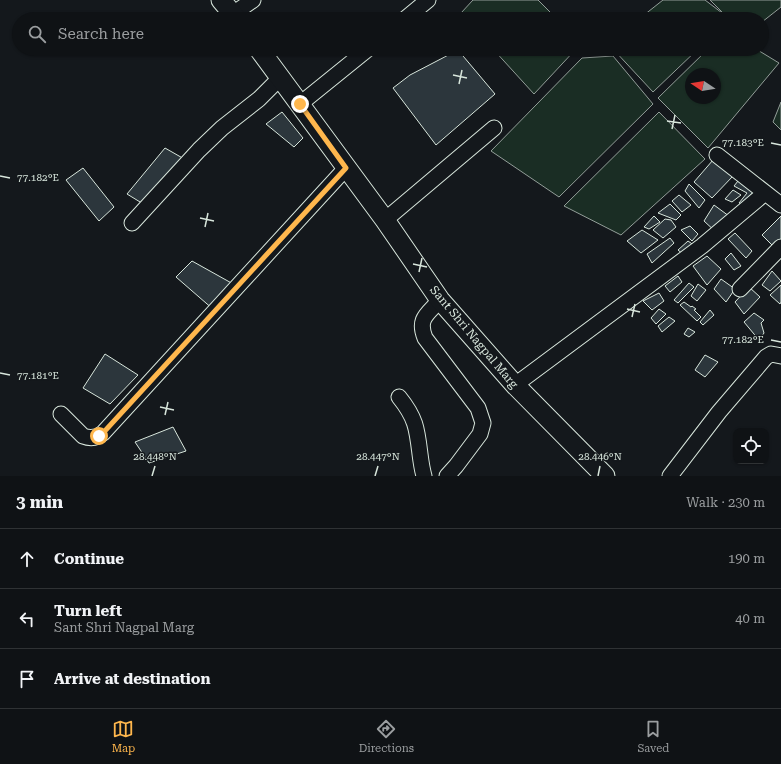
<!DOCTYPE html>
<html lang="en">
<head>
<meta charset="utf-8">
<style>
  :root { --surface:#0f1215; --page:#1d2022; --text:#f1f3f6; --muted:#9b9ea0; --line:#2f3234; --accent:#ffb74d }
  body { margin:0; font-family:"Roboto Serif",serif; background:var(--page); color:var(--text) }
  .controls { position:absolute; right:12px; bottom:12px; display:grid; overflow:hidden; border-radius:8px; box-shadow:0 1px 3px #0004 }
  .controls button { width:36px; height:36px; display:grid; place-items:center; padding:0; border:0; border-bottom:1px solid var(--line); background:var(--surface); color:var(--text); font:20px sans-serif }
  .compass { position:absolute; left:685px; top:68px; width:36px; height:36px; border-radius:50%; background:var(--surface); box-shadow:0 1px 3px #0004; rotate:282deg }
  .stop { position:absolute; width:12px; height:12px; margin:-9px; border:3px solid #ffb74d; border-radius:50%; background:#fff }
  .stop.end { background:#ffb74d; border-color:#fff; box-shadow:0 1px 4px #0008 }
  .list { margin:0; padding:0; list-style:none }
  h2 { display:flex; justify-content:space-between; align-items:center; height:52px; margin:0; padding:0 16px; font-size:17px }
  h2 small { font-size:13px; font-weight:400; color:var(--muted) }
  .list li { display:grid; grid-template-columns:26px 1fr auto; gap:12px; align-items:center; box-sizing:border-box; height:60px; padding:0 16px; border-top:1px solid var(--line) }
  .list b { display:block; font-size:15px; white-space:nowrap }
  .list p { margin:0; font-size:13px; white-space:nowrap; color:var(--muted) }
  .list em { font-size:13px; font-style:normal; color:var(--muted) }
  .icon { flex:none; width:22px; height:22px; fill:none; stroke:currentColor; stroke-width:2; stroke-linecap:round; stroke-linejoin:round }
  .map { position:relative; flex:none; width:781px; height:476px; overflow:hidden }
  .search { position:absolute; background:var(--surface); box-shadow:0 1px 3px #0004; left:12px; right:12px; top:12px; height:44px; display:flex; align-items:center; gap:10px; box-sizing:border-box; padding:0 14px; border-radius:22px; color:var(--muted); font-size:15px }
  .sheet { height:232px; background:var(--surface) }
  nav { display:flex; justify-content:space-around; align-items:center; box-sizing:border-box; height:56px; border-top:1px solid var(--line); background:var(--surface); font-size:11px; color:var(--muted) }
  nav a { display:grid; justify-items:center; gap:2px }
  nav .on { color:var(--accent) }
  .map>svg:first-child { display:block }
</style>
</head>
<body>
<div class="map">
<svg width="781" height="476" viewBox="0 0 781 476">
  <rect width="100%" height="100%" fill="#14181c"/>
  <path fill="#1a2d24" stroke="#939e99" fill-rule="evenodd" d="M473,0H538L557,19H466L461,13Z
    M663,0H705L726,16L710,0H781V7L762,22V19H639Z
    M493,49H576L534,94Z
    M613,49H698L653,92Z
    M708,49H756L779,63L708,148L658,98ZM691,74H715V98H691Z
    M613,56L653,104L559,197L491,151L582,58Z
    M781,102V130L773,122Z
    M659,112L705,159L621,235L564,206Z"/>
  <path fill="#2c363c" stroke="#d8e6dc" d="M458,50L495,94L436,145L393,88L410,75Z
    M282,112L303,138L294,147L266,124Z
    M165,148L186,160L145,205L127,194Z
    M713,160L733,176L712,198L694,182Z
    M83,168L114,207L99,221L66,180Z
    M738,181L755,190L743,204L739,203L747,193L734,186Z
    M689,184L705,200L699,208L685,191Z
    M733,190L741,195L732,202L725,199Z
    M679,195L691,205L682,212L672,201Z
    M670,204L681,215L676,220L658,213Z
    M714,205L733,219L717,233L704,221Z
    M654,216L660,222L649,229L644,227Z
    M781,216V239L774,247L762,235Z
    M665,219L671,220L676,227L663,238L653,230Z
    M690,226L698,234L692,241L681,230Z
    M642,230L658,240L641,253L627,241Z
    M735,233L752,251L746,258L728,239Z
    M670,238L674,243L652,263L647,254Z
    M688,241L695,246L684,255L678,250Z
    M731,253L741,266L734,270L725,259Z
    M707,256L721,269L707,285L693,266Z
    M192,261L235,285L214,310L176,277Z
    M772,271L781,281L770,291L762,285Z
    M678,276L682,282L670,292L665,286Z
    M721,279L735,289L726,302L714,289Z
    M689,283L694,287L678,303L674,300Z
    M698,284L706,290L697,301L691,296Z
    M781,285V302L780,304L770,295Z
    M749,287L760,297L744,314L735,302Z
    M659,293L664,301L652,310L643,301Z
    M684,302L691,307L692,306L696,309L694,310L701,317L697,321L680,305Z
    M659,309L666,314L656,324L651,318Z
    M710,310L714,315L703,325L700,322Z
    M754,313L764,320L761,323L764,333L759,340L744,322Z
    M669,317L675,321L662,332L658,326Z
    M688,328L695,332L689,337L684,334Z
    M105,354L138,375L110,404L83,388Z
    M705,355L718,362L705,377L695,370Z
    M173,427L186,451L149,463L135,442Z"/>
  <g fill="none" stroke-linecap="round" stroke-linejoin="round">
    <g stroke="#d8e6dc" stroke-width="17">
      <path id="minor" d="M233,14L253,0
        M405,19L428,0
        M300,104L368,49
        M717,155L781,205
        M385,220L494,128
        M132,223L199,150L222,128L259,99L280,78
        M740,289L781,247
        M440,300C428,314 417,318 425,338L478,408L483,423L480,434L456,466L447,476
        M515,385L702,246L765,193
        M399,397C416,418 417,429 420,454C421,462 422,469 424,476
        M61,414L83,436C91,439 97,438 103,433L346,168
        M670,476L719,412L766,357L771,354L781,356"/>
    </g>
    <g stroke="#d8e6dc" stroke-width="21">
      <path id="major" d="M221,0L237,19
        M259,49L385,220L440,300L515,385L605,476"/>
    </g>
    <use href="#minor" stroke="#14181c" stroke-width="15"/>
    <use href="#major" stroke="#14181c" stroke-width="19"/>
  </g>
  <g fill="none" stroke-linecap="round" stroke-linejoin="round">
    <path stroke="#ffb74d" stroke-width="5" d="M99,436L103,433L346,168L300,104"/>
  </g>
  <path fill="none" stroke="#d8e6dc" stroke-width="1.5" d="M453,75L467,78M459,84L462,70M667,121L681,123M672,129L675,115M771,143L781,145M0,176L10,178M200,218L214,221M205,227L208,213M413,264L427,267M419,272L422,258M627,309L640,312M632,317L635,304M771,340L781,342M0,373L10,375M160,407L174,410M165,415L168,402M152,476L155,466M375,476L378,466M598,476L600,466"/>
  <g text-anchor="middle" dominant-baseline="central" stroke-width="3" stroke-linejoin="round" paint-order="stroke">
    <g font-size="12" fill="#d8e6dc" stroke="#14181c">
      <text transform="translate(474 337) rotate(50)">Sant Shri Nagpal Marg</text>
    </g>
  </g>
  <g font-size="10" text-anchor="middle" fill="#d8e6dc" stroke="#14181c" stroke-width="3" stroke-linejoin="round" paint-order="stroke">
    <text x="743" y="146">77.183°E</text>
    <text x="38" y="181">77.182°E</text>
    <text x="743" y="343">77.182°E</text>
    <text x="38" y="379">77.181°E</text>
    <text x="155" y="460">28.448°N</text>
    <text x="378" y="460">28.447°N</text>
    <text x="600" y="460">28.446°N</text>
  </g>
</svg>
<div class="controls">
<button><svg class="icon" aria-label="locate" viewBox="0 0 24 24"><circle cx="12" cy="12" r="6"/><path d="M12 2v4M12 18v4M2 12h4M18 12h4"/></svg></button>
</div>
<svg class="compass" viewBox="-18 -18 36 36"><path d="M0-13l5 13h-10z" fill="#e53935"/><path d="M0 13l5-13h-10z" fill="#9b9ea0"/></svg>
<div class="stop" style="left:99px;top:436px"></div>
<div class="stop end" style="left:300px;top:104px"></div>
<div class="search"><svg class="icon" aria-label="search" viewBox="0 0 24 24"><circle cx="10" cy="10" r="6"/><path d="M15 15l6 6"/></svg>Search here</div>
</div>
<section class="sheet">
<h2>3 min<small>Walk · 230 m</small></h2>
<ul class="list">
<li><svg class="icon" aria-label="ahead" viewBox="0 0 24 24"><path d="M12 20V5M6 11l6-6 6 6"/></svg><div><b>Continue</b></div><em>190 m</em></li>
<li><svg class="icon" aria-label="left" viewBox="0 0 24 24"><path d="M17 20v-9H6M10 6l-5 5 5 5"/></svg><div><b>Turn left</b><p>Sant Shri Nagpal Marg</p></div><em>40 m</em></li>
<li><svg class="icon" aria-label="arrive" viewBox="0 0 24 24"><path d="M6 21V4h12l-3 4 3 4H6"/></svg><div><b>Arrive at destination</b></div></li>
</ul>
</section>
<nav>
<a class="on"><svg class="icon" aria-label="map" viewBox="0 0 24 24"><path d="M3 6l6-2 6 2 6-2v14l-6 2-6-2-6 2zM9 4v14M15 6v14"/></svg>Map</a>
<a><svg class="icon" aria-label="directions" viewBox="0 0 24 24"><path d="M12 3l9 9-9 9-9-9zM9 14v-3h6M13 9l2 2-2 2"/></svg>Directions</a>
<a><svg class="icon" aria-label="saved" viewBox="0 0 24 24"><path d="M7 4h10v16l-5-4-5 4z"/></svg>Saved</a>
</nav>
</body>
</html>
